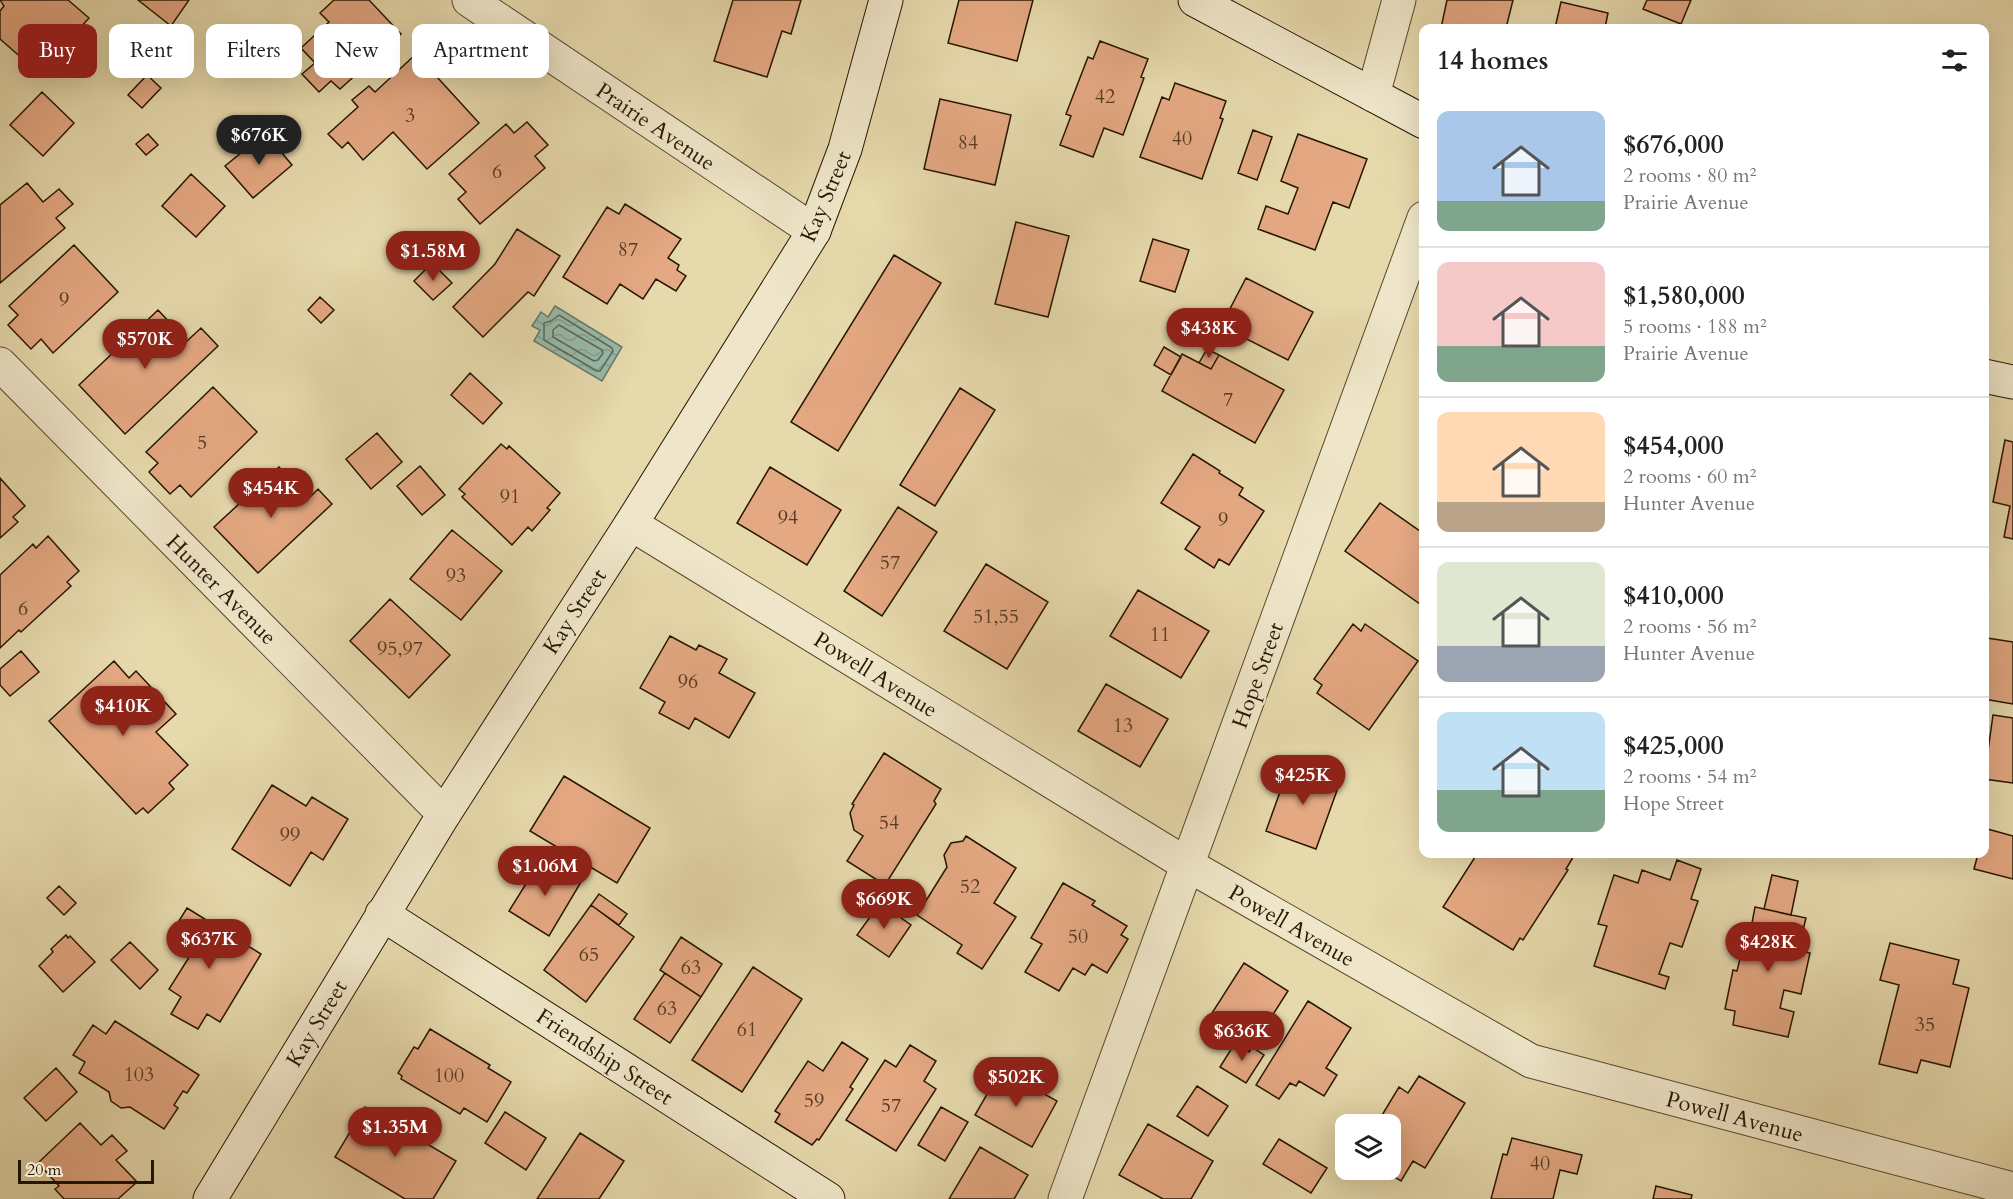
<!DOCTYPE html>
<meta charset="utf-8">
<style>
body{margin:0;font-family:Cardo,serif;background:#f2f2f2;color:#222;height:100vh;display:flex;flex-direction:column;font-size:22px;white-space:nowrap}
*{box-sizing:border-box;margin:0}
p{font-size:20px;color:#767676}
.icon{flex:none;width:33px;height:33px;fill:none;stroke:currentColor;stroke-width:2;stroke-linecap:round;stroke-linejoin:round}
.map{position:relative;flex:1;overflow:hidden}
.sheet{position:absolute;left:1419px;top:24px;width:570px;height:834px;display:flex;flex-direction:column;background:#fff;border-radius:12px;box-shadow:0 6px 24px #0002}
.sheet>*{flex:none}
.hud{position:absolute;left:18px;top:24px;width:570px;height:54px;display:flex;gap:12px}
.buttons{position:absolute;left:1335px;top:1114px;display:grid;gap:12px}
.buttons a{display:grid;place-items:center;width:66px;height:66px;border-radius:12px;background:#fff;box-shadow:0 6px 24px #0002;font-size:30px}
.scale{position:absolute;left:18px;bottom:15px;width:136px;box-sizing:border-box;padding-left:6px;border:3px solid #271602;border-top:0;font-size:16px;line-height:21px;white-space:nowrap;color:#271602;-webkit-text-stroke:4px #efe6c9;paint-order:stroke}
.price{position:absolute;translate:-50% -51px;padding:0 14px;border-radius:21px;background:#8f2418;color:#fff;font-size:20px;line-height:39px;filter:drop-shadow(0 2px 3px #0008)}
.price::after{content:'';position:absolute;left:50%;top:36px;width:18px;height:14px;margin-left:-9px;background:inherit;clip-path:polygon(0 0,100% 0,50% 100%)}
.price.selected{background:#222;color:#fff}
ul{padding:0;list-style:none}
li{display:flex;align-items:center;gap:18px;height:150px;padding:0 18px}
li+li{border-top:2px solid #e0e0e0}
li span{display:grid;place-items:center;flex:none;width:168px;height:120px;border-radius:12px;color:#555}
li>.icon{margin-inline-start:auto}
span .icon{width:72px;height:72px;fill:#fffc;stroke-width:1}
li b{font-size:26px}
h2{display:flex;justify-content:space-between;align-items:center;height:72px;padding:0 18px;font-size:26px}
.tag{padding:0 21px;border-radius:12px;background:#fff;box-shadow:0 6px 24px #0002;font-size:21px;line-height:54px}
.tag.selected{background:#8f2418;color:#fff}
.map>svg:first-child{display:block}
.water{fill:url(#water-waves);stroke:#6a7867;stroke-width:1.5}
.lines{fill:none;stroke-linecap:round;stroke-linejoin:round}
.shore{stroke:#5e6856;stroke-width:1.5}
.building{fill:#e4a882;stroke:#271602;stroke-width:1.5}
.street-casing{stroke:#57472c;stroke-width:35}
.secondary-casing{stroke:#271602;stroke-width:35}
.street{stroke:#efe6c9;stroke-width:33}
.secondary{stroke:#efe6c9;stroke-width:33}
.labels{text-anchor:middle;stroke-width:4.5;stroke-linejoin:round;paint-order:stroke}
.number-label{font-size:20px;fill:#563a22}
.street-label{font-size:22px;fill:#271602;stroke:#efe6c9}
</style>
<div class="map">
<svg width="2013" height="1199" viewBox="0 0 2013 1199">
<defs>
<pattern id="water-waves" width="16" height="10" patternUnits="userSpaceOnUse" patternTransform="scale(1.5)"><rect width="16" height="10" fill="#96baab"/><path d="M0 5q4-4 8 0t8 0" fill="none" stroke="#819f92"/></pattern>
</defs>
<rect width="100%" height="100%" fill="#e6d9ac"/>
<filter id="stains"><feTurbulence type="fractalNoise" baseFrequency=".00333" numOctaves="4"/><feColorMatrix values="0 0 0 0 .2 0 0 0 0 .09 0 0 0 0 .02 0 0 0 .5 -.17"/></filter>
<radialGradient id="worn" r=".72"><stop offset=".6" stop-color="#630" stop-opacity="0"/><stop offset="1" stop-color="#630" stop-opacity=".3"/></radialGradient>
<path class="water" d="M555,306L622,347L602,381L534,341L540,330L532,326L541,312L548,317Z"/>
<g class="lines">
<path class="shore" d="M559,315L612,348L613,351L600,371H597L544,340V323L551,321Z
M559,325L602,350L603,353L598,360L594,361L553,337V330Z"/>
</g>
<path class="building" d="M0,0H68L89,18L39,73L0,39V11L4,6Z
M138,0H189L171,26Z
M334,0H369L401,34L340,89L331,81L319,92L302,74L315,63L301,48L329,22L320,13Z
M733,0H801L791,34L782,31L767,77L714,61Z
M959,0H1033L1017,61L948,43Z
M1447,0H1513L1506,28H1441Z
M1647,0H1691L1681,24L1643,9Z
M1561,2L1608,13L1605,28H1555Z
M1100,41L1148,59L1141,77L1144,78L1123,135L1104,128L1093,157L1060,145L1071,116L1066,114L1088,57L1093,59Z
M416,54L479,123L427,169L393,132L363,160L348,142L342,148L328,134L358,107L352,100L369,86L375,92Z
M147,75L161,88L142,108L128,95Z
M1175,83L1226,101L1220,118L1223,119L1202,179L1140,157L1162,97L1169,100Z
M42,92L74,123L43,156L10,125Z
M940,99L1011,115L995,185L924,169Z
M527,122L548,145L535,156L545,168L480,224L458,199L466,192L449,174L506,124L514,133Z
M1253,130L1272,137L1257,180L1238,173Z
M265,133L292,165L253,198L225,166Z
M148,134L158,145L146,155L136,144Z
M1298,134L1367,159L1349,208L1333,202L1315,250L1258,229L1266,206L1288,214L1298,188L1281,181Z
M191,174L225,206L196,237L162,206Z
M27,183L43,202L59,189L73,204L56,218L65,228L0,283V205Z
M625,204L681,239L668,258L679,265L677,270L686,276L676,291L656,279L643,299L620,284L607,304L563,277L607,207L619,214Z
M1016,222L1069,236L1048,317L995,304Z
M517,229L560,256L534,296L528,292L483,337L453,307L495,264Z
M1153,239L1189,250L1175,292L1140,281Z
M74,245L118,292L53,353L41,339L31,349L8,325L18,315L9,306Z
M894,255L941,283L838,451L791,422Z
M432,263L452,283L433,300L414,281Z
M1246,278L1313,312L1288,360L1221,326Z
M320,297L334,310L321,323L308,310Z
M158,310L187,341L201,328L218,346L125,434L79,385Z
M1164,347L1181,357L1171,375L1154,365Z
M1207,349L1219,355L1211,369L1199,363Z
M1182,354L1211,369L1219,355L1284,390L1255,443L1162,391Z
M470,373L502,403L483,424L451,395Z
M213,387L257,432L191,497L180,485L170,494L149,472L158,463L146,452Z
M960,388L995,410L935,506L900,485Z
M377,433L402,462L371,489L346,459Z
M2005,440L2013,442V539L2004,537L2010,506L1993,502Z
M501,444L507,449L509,446L560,493L547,508L550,510L532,531L528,527L512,545L462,497L465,494L459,489Z
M1193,454L1220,471L1219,473L1243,488L1239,495L1264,511L1229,565L1219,559L1214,568L1185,549L1200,527L1161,503Z
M420,466L445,495L422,515L397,486Z
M279,467L309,498L318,489L332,504L258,573L214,527Z
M770,467L841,510L807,565L737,523Z
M0,478L25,506L13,517L18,522L0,538Z
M1380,503L1424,534V599L1420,604L1345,551Z
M898,507L937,532L882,616L844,591Z
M452,530L502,571L461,620L410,579Z
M48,536L79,571L67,582L71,586L21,632L19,630L0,648V575L33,544L36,548Z
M986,564L1048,602L1007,669L944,631Z
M1138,590L1209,631L1181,678L1110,636Z
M390,599L450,655L409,698L350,641Z
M1353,624L1361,631L1365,624L1418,661L1369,730L1317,693L1322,685L1314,679Z
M670,636L696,650L699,645L727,659L719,673L755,693L729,738L695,718L689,729L659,713L665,702L640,688Z
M1987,638L2013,642V704L1984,699V643Z
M21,651L39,672L10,696L0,685V669Z
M114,661L129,678L136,671L176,714L156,732L188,765L169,783L174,789L148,813L143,808L136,814L49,721Z
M1106,684L1168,719L1140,767L1078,731Z
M1993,715L2013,718V783L1984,779Z
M884,753L941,789L934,801L936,804L885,885L847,861L863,836L854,830L850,813L854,805L852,804Z
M1290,764L1340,782L1316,849L1266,831Z
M564,776L650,828L617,883L530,831Z
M272,785L306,806L312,797L348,819L323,860L311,852L290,886L232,849Z
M1984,828L2013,836V879L1974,869L1978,854H1984Z
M966,836L1016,868L994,903L1016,917L982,969L957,953L962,945L917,915L947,867L944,855L951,843L963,841Z
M1477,854H1575L1566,869L1568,870L1523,940L1520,938L1513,950L1443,907Z
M542,858L581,882L549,936L509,911Z
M1677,860L1701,869L1691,899L1698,901L1682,947L1670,943L1659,974L1669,977L1665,989L1594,966L1607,926L1598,924L1614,875L1638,883L1642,870L1670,880Z
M1772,875L1798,881L1791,915L1764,909Z
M1063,883L1095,901L1092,905L1127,926L1121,935L1128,939L1107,973L1092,964L1085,975L1073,968L1059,991L1025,972L1042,944L1031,938Z
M59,886L76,903L64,915L47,898Z
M599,894L627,914L619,925L591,905Z
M880,903L911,925L889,957L857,935Z
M591,905L634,937L586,1002L544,970Z
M1755,907L1806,918L1798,950L1810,953L1801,994L1784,990L1780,1008L1794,1012L1788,1037L1733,1025L1735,1011L1725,1009L1733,970L1737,971L1745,938L1749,939Z
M187,908L261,954L220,1022L207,1014L198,1029L171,1014L181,997L169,989L193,951L169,937Z
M66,935L68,938L70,936L95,962L63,992L39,966L53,952L51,949Z
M681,937L722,964L701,997L660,970Z
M130,942L158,970L140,989L111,960Z
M1890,943L1959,960L1953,984L1969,988L1950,1067L1921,1060L1917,1073L1879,1064L1899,985L1880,980Z
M1244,963L1288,991L1249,1052L1205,1024Z
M753,967L802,999L742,1092L692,1060Z
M665,973L701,997L670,1043L634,1019Z
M1308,1001L1351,1028L1326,1068L1337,1075L1324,1096L1299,1081L1296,1086L1290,1083L1279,1099L1256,1085Z
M115,1021L199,1075L187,1093L183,1091L174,1105L178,1108L164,1129L130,1107L121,1108L111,1101L109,1092L79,1073L85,1062L73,1055L93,1025L106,1034Z
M430,1029L490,1065L488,1068L511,1082L487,1122L464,1108L460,1114L401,1079L402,1076L398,1073L414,1047L418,1049Z
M842,1042L868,1059L850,1087L853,1089L819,1140L817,1139L812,1145L775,1122L780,1114L775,1111L808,1061L823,1071Z
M1235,1043L1249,1052L1252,1047L1264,1055L1246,1083L1220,1067Z
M910,1045L936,1061L924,1081L936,1089L896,1151L846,1120L885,1060L896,1067Z
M56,1068L77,1092L46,1121L24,1098Z
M1001,1070L1057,1101L1032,1147L975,1115Z
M1419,1076L1465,1103L1425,1168L1413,1161L1401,1181L1383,1170H1390V1125H1376L1399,1087L1408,1093Z
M1197,1086L1228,1106L1208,1136L1177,1116Z
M365,1107L456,1161L433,1199H405L335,1157Z
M941,1107L968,1122L945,1161L918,1145Z
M505,1112L546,1138L526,1170L485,1143Z
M80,1123L101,1145L112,1135L127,1151L116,1160L137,1182L118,1199H64L55,1189L59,1186L38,1163Z
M1148,1124L1213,1161L1191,1199H1163L1119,1175Z
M580,1133L624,1161L599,1199H537Z
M1512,1138L1582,1155L1577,1174L1560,1170L1553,1199H1491L1503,1154L1507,1155Z
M1279,1139L1327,1168L1311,1193L1263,1164Z
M980,1147L1028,1175L1014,1199H949Z
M1656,1186L1692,1195L1691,1199H1653Z"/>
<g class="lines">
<g class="street-casing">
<path id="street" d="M469,0L814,231
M1373,95L1399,0
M0,364L444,814
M631,524L1188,865L1531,1061L2013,1189
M1065,1199L1424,218"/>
</g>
<g class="secondary-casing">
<path id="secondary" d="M1195,0L1424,122
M1984,376L2013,382
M382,914L828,1199
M210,1199L444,814L631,524L814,231L845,149L886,0"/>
</g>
<use href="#street" class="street"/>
<use href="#secondary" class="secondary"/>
</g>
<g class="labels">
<g class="number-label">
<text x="1105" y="103">42</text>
<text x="410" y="122">3</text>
<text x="1182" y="145">40</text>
<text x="968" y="149">84</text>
<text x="497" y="178">6</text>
<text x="628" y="256">87</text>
<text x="64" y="306">9</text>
<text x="1228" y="406">7</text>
<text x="202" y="449">5</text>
<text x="510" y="503">91</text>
<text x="788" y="524">94</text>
<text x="1223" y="526">9</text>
<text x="890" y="569">57</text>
<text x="456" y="582">93</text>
<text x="23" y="615">6</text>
<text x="996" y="623">51,55</text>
<text x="1160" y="641">11</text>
<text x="400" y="655">95,97</text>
<text x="688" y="688">96</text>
<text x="1123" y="732">13</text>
<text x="889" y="829">54</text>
<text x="290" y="841">99</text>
<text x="970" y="893">52</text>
<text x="1078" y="943">50</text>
<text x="589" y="961">65</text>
<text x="691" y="974">63</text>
<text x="667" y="1015">63</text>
<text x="1925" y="1031">35</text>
<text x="747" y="1036">61</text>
<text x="139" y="1081">103</text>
<text x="449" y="1082">100</text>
<text x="814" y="1107">59</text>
<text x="891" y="1112">57</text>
<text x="1540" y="1170">40</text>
</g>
<g class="street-label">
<text transform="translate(656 126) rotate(34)" y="8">Prairie Avenue</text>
<text transform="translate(825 196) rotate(-67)" y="8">Kay Street</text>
<text transform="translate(222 589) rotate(45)" y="8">Hunter Avenue</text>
<text transform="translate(574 611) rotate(-57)" y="8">Kay Street</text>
<text transform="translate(876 674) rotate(32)" y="8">Powell Avenue</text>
<text transform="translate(1257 675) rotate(-70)" y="8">Hope Street</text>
<text transform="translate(1292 925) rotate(30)" y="8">Powell Avenue</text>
<text transform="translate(316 1023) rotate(-59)" y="8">Kay Street</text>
<text transform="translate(605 1056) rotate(33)" y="8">Friendship Street</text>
<text transform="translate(1735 1116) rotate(15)" y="8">Powell Avenue</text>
</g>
</g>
<rect width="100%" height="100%" filter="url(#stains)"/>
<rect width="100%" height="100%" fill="url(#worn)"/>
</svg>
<div class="buttons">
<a><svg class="icon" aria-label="layers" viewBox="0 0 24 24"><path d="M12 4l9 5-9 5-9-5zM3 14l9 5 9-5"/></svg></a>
</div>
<div class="scale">20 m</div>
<b class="price selected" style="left:259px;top:166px">$676K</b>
<b class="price" style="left:433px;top:282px">$1.58M</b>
<b class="price" style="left:1209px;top:359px">$438K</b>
<b class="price" style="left:145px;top:370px">$570K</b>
<b class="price" style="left:271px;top:519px">$454K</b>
<b class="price" style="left:123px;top:737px">$410K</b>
<b class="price" style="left:1303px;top:806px">$425K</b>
<b class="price" style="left:545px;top:897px">$1.06M</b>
<b class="price" style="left:884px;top:930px">$669K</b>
<b class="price" style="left:209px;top:970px">$637K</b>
<b class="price" style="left:1768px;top:973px">$428K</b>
<b class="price" style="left:1242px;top:1062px">$636K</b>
<b class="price" style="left:1016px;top:1108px">$502K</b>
<b class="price" style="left:395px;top:1158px">$1.35M</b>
<div class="hud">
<a class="tag selected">Buy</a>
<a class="tag">Rent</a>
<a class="tag">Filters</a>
<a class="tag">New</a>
<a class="tag">Apartment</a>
</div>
<section class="sheet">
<h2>14 homes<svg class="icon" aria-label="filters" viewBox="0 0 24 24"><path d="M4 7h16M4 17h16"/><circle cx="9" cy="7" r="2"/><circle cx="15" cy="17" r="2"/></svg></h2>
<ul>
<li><span style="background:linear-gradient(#a9c7e8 75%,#7fa58c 0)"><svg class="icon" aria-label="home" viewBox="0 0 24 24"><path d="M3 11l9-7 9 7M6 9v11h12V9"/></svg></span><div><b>$676,000</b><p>2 rooms · 80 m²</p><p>Prairie Avenue</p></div></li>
<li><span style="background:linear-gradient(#f6c9c9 70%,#7fa58c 0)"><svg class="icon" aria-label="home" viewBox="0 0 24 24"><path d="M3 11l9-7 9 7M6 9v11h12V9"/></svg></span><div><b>$1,580,000</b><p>5 rooms · 188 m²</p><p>Prairie Avenue</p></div></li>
<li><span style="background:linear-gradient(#ffd9b3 75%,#b9a48a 0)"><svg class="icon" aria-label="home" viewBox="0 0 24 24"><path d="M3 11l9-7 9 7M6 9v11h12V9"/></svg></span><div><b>$454,000</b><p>2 rooms · 60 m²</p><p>Hunter Avenue</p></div></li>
<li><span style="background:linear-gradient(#dfe7d0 70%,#9aa5b1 0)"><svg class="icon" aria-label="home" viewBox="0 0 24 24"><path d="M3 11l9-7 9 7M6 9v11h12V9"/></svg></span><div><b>$410,000</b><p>2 rooms · 56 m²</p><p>Hunter Avenue</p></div></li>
<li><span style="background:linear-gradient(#bfe0f5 65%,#7fa58c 0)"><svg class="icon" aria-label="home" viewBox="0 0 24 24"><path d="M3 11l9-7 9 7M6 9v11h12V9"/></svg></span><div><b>$425,000</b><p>2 rooms · 54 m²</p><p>Hope Street</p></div></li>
</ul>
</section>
</div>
